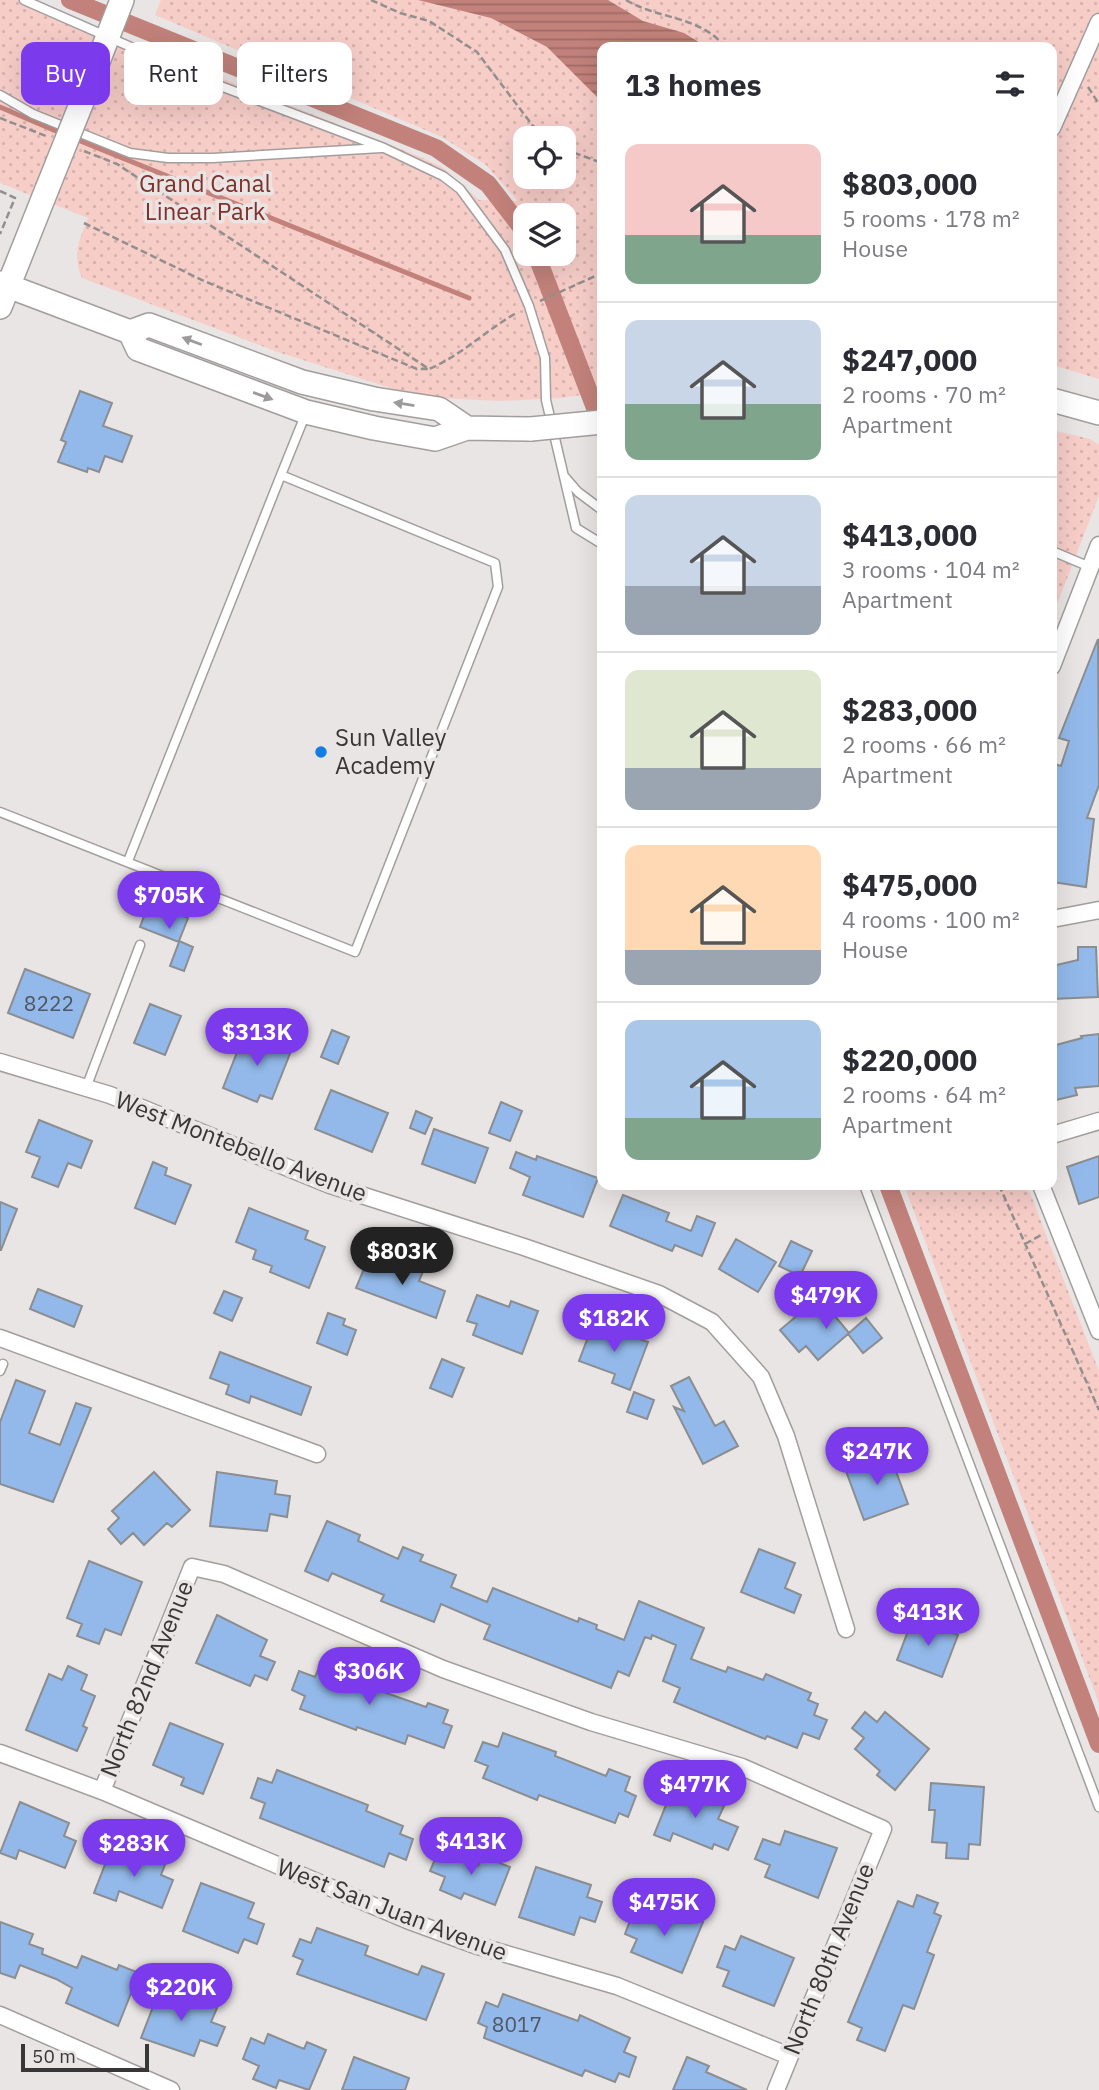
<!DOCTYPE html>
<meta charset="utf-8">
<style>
body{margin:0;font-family:"IBM Plex Sans",sans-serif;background:#f7f7f7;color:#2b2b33;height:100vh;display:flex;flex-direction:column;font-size:26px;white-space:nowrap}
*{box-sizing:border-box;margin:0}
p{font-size:23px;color:#7c7c81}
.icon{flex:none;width:38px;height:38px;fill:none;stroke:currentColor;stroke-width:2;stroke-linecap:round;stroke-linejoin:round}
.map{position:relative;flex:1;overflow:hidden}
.panel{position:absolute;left:597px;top:42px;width:460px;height:1148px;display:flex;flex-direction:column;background:#fff;border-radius:14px;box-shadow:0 7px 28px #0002}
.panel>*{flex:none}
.hud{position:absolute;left:21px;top:42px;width:471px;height:63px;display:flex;gap:14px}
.fabs{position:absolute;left:513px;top:126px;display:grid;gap:14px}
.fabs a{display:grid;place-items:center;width:63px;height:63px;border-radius:14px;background:#fff;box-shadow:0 7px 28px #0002;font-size:35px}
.scale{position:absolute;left:21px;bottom:18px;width:128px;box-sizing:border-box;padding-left:7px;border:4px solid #383636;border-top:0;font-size:19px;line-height:24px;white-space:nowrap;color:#383636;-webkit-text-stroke:5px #e9e5e4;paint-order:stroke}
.price{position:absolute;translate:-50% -60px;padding:0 16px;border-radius:24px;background:#7c3aed;color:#fff;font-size:23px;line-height:46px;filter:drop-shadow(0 2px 4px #0008)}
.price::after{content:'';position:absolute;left:50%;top:42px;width:21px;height:16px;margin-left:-10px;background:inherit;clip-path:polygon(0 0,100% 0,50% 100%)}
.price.on{background:#222;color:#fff}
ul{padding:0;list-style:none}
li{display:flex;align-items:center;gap:21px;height:175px;padding:0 28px}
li+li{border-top:2px solid #e1e1e2}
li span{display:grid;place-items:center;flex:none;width:196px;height:140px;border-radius:14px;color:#555}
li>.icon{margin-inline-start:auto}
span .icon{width:84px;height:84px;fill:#fffc;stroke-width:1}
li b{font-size:30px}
h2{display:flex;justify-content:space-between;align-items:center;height:84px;padding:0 28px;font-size:30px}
.pill{padding:0 24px;border-radius:14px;background:#fff;box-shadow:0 7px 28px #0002;font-size:24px;line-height:63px}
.pill.on{background:#7c3aed;color:#fff}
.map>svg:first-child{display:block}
.park{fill:url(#park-dots);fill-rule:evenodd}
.water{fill:url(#water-rules)}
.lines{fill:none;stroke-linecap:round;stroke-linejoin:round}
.stream{stroke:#c2827b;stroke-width:5}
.canal{stroke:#c2827b;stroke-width:18}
.building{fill:#92b9e9;stroke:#8b8d90;stroke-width:2}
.service-casing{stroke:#a29e9e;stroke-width:11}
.minor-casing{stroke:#a29e9e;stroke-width:19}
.secondary-casing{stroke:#a29e9e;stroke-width:26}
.path{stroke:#928f8e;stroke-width:2.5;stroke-dasharray:7 3.5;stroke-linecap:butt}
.service{stroke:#fff;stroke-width:8}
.minor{stroke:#fff;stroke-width:16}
.secondary{stroke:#fff;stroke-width:23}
.secondary-bridge-casing{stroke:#a29e9e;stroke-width:26;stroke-linecap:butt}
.secondary-bridge{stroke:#fff;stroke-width:23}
.oneway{fill:#9c9a9a}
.poi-dot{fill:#137de5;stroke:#e9e5e4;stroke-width:2.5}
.labels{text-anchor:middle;stroke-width:7;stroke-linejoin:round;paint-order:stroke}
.number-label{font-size:21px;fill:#4e5763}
.park-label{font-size:24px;fill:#80312c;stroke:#e9e5e4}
.poi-label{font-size:24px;fill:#383636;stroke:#e9e5e4;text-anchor:start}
.street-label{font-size:24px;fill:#383636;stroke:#e9e5e4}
</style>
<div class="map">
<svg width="1099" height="2090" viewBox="0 0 1099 2090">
<defs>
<pattern id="park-dots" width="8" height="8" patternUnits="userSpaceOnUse" patternTransform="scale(1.75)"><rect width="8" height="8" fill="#f7cdc8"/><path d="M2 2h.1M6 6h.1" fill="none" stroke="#d4b1ac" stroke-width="1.8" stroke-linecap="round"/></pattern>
<pattern id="water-rules" width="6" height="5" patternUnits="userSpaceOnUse" patternTransform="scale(1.75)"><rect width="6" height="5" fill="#c2827b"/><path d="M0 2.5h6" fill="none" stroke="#9f6b66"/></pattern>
</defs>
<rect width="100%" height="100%" fill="#e9e5e4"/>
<path class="park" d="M0,0H24L418,156L442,167L479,200L518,201L486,165L442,137L155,15L161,0H1099V379L1052,365V47H602V392L560,398L501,401L440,398L397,390L278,352L82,278C72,255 79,240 88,218L0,183ZM525,138H564V177H525ZM525,215H564V254H525Z
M1052,430L1090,439L1099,445V496L1052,617Z
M904,1185H1022L1030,1193L1099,1371V1703Z"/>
<path class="water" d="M418,0H608L643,21L684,33L707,47H602V102L547,47L491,18Z"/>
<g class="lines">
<path class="stream" d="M0,107L63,134
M73,138L469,298"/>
<path class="canal" d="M70,0L436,148L488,184L525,232
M536,254L602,426
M888,1185L1099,1744"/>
</g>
<path class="building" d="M80,391L112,403L103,426L132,436L122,462L105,456L99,472L88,468L87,472L58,462L66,442L61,440Z
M1098,639L1099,785L1087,818L1094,819L1086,887L1052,882V772L1055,764L1061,766L1069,741L1059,738Z
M149,903L188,918L179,941L193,947L184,971L170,966L179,942L140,927Z
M1078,947H1096L1098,997L1052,999V966L1078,960Z
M25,969L90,994L73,1038L8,1013Z
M150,1004L181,1016L165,1055L134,1043Z
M332,1030L349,1037L338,1064L321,1057Z
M245,1032L291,1051L272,1099L260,1095L257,1102L223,1088Z
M1099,1034V1086L1075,1088L1077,1095L1052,1101V1046L1082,1038L1081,1036Z
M331,1090L388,1113L372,1152L315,1129Z
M501,1102L522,1111L510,1141L489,1133Z
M416,1111L432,1118L425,1134L410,1128Z
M39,1120L92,1141L81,1168L68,1163L58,1187L32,1177L40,1157L26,1152Z
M434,1129L488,1148L475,1183L422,1164Z
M516,1152L536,1160L537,1156L598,1178L583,1217L523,1195L530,1177L510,1168Z
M1099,1156V1197L1079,1204L1067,1167Z
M153,1162L167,1168L165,1175L191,1185L175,1224L135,1208Z
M623,1195L669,1213L666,1221L691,1231L697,1216L715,1223L702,1256L675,1245L672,1251L610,1226Z
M0,1202L17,1209L1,1250H0Z
M249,1208L308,1231L305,1239L325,1247L309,1288L270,1272L272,1266L253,1259L256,1250L236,1242Z
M736,1239L776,1262L758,1292L719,1269Z
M791,1241L812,1251L800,1276L779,1266Z
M390,1256L424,1269L419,1281L445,1291L436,1318L356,1288L366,1264L385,1271Z
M38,1289L82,1306L74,1327L30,1309Z
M224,1291L242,1298L232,1321L214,1313Z
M477,1295L509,1307L511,1301L538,1311L522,1354L473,1335L477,1324L467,1321Z
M819,1297L849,1333L866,1318L882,1338L863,1353L848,1334L818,1360L806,1346L799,1352L780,1330Z
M328,1313L345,1319L343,1325L356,1330L347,1355L317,1343Z
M593,1324L648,1342L630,1390L612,1383L615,1374L579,1361Z
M220,1352L311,1387L301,1415L251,1396L249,1403L226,1394L229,1385L210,1378Z
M442,1359L464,1368L452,1397L430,1388Z
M689,1377L715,1426L724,1421L738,1446L703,1464L674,1407L684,1411L671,1386Z
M16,1380L45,1391L29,1433L60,1445L76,1403L91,1408L53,1502L0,1484V1422Z
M634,1392L654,1400L647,1419L627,1412Z
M890,1455L908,1504L864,1520L846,1471Z
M154,1472L190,1510L172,1527L167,1523L144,1545L133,1533L121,1544L108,1529L119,1518L112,1511Z
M217,1472L277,1481L275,1494L290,1496L287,1517L270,1514L267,1531L210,1526Z
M327,1521L360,1535L358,1541L398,1559L403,1547L423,1555L420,1561L456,1575L451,1587L487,1602L493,1588L578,1622L579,1618L597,1625L596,1629L624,1640L639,1601L704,1628L691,1659L726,1672L728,1667L763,1680L766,1674L811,1693L808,1700L818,1704L814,1715L827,1720L819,1739L803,1733L797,1748L767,1736L765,1739L674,1702L680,1688L663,1681L676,1645L652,1635L651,1639L645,1637L629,1676L618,1671L611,1688L484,1639L490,1625L441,1604L434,1622L381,1601L384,1595L332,1573L328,1581L305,1571Z
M759,1549L795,1563L785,1588L801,1595L794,1613L741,1592Z
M89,1561L142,1582L121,1635L105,1629L99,1644L77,1636L82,1624L67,1618Z
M217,1615L267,1640L260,1656L275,1662L267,1680L255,1675L250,1686L196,1663Z
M913,1618L958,1635L942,1677L897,1660Z
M321,1663L375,1681L372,1688L426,1707L428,1703L448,1710L443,1723L452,1726L444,1748L408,1735L405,1744L357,1727L356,1730L300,1709L305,1696L292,1690L299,1671L315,1677Z
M68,1666L87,1675L81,1690L95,1696L83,1726L87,1728L77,1751L26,1730L49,1674L62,1680Z
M865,1712L877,1722L885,1712L929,1749L895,1790L877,1775L880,1771L855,1749L864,1738L852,1728Z
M170,1723L223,1744L203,1794L181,1785L184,1778L153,1765Z
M503,1733L556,1752L555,1756L606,1776L609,1769L630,1777L625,1791L636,1796L628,1817L619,1813L615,1823L539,1795L537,1800L483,1778L488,1766L475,1761L483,1742L498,1747Z
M277,1770L368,1805L366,1811L403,1826L400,1834L413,1839L406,1860L389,1853L384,1867L260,1818L265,1803L251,1798L258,1778L272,1783Z
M931,1783L984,1787L980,1845L969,1844L968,1859L946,1858L947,1843L932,1842L935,1810H929Z
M674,1785L724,1806L718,1819L738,1827L728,1850L714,1844L712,1849L673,1833L670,1841L654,1835Z
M20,1802L69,1823L64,1836L76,1841L65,1868L19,1850L16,1859L0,1853Z
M785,1831L837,1848L818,1898L765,1877L770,1865L755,1859L763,1839L780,1845Z
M111,1849L143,1861L146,1854L166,1862L161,1875L173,1880L162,1908L119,1891L116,1901L94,1893Z
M439,1850L478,1866L482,1856L510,1867L495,1905L464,1893L461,1899L440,1890L445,1877L430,1871Z
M536,1867L591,1885L587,1897L602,1902L595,1922L580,1917L574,1935L519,1917Z
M201,1883L254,1903L248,1918L264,1924L257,1944L244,1939L238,1953L183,1931Z
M917,1895L938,1903L934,1913L941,1916L927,1952L934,1955L914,2009L903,2005L885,2051L857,2040L862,2028L848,2022L898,1901L913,1907Z
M646,1908L681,1923L685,1914L703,1922L682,1973L631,1952L637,1939L625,1934L633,1913L643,1917Z
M0,1922L33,1934L29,1944L43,1949L42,1954L77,1968L82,1956L117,1970L119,1965L139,1973L118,2026L66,2003L72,1988L56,1979L20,1965L15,1978L0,1973Z
M317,1928L368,1946L365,1955L418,1975L422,1966L444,1974L426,2020L297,1974L303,1960L293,1956L300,1939L311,1943Z
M741,1936L794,1958L774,2006L723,1986L729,1971L717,1967L725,1946L735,1950Z
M161,1986L217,2008L211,2022L225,2027L217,2046L200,2040L194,2056L141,2038Z
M503,1994L578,2021L580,2015L630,2038L624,2052L636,2057L629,2077L619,2073L615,2082L585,2070L582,2076L484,2038L487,2027L478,2023L486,2002L498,2007Z
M268,2034L304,2049L307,2042L326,2050L309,2090L279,2080L276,2088L253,2079L259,2066L243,2059L251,2038L264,2044Z
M354,2057L409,2078L405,2090H342Z
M687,2057L709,2066L706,2072L747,2090H673Z"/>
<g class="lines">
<g class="service-casing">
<path id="service" d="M24,0L215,84L384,148L443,176L460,189L505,250L529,306L545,358L546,400L576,528L602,544
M0,95L33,114L130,153L168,158H213L381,148
M281,475L306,413
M565,477L578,492L602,510
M1052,551L1090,567
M0,812L355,952L498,587L495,563L281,475L128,861
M86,1088L140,945
M864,1185L1099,1807
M0,1371L3,1364"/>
</g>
<g class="minor-casing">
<path id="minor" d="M1052,128L1099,22
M1052,666L1099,545
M1052,919L1099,910
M0,1062L110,1095L330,1185L524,1247L659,1294L712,1322L761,1377L786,1436L846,1629
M1052,1135L1099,1121
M1041,1185L1099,1331
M0,1338L317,1454
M0,1753L102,1791L407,1920L475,1945L617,1986L789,2056
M102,1791L192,1567L224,1574L443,1669L591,1722L742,1767L883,1829L776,2090
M0,2015L171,2090"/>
</g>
<g class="secondary-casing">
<path id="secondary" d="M94,72L122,0
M0,283L130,332L149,325L302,382L374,399L439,409L467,428
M0,307L47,189
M130,332L138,349L306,412L374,428L435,439L467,428L531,429
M1052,400L1099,413"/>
</g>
<path class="path" d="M371,0L400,13L429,21L477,52L533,126L549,138
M626,0C657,19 701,16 725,47
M1088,87L1099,104
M0,118L46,136
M564,149L602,163
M84,151L117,164L429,369C462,355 486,330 518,312
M0,191L15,198L0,234
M84,223L204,281L417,369H428
M540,301L602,273
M999,1185L1099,1410
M1025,1244L1043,1234"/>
<use href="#service" class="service"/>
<use href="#minor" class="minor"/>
<use href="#secondary" class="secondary"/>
<g class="secondary-bridge-casing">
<path id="secondary-bridge" d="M47,189L94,72
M531,429L602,422"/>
</g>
<use href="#secondary-bridge" class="secondary-bridge"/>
</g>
<defs><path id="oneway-solid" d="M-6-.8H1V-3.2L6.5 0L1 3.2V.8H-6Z" transform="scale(1.75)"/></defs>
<g class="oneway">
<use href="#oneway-solid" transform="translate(192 341) rotate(-159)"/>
<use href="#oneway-solid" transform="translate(263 396) rotate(20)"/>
<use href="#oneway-solid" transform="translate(404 404) rotate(-171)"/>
</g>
<circle class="poi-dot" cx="321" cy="752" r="7"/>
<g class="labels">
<g class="number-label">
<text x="49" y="1011">8222</text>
<text x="517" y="2032">8017</text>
</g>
<g class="park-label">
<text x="205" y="192">Grand Canal<tspan x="205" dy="28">Linear Park</tspan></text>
</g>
<g class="poi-label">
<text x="335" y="746">Sun Valley<tspan x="335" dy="28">Academy</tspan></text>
</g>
<g class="street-label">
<text transform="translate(241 1147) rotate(21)" y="8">West Montebello Avenue</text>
<text transform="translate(147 1679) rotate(-68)" y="8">North 82nd Avenue</text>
<text transform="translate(392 1910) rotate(21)" y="8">West San Juan Avenue</text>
<text transform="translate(829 1959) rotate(-68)" y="8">North 80th Avenue</text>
</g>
</g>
</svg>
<div class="fabs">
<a><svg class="icon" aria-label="locate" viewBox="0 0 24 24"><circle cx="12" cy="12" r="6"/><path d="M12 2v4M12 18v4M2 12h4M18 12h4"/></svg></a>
<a><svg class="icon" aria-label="layers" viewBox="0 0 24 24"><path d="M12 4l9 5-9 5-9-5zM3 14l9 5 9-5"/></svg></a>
</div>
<div class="scale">50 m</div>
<b class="price" style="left:169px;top:931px">$705K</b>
<b class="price" style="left:257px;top:1068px">$313K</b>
<b class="price on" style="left:402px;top:1287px">$803K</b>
<b class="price" style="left:826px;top:1331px">$479K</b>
<b class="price" style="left:614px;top:1354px">$182K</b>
<b class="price" style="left:877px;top:1487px">$247K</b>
<b class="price" style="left:928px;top:1648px">$413K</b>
<b class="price" style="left:369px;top:1707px">$306K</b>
<b class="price" style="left:695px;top:1820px">$477K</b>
<b class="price" style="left:471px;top:1877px">$413K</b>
<b class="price" style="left:134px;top:1879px">$283K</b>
<b class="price" style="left:664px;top:1938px">$475K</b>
<b class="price" style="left:181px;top:2023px">$220K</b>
<div class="hud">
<a class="pill on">Buy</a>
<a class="pill">Rent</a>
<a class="pill">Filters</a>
</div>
<section class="panel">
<h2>13 homes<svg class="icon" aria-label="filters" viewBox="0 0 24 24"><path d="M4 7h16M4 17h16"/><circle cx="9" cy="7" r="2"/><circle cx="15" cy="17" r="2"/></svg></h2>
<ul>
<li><span style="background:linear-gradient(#f6c9c9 65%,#7fa58c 0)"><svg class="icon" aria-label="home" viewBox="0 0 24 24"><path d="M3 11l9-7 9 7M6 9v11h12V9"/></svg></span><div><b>$803,000</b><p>5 rooms · 178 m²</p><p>House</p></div></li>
<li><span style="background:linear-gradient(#c9d6e8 60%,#7fa58c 0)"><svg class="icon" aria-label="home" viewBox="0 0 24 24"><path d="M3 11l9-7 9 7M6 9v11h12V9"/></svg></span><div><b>$247,000</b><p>2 rooms · 70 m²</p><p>Apartment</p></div></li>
<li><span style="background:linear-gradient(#c9d6e8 65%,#9aa5b1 0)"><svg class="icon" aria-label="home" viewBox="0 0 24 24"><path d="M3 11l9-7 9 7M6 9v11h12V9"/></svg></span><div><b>$413,000</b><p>3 rooms · 104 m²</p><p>Apartment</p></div></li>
<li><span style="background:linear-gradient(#dfe7d0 70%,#9aa5b1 0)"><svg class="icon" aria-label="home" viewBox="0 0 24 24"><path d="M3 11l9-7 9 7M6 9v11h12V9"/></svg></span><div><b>$283,000</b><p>2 rooms · 66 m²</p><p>Apartment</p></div></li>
<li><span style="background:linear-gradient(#ffd9b3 75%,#9aa5b1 0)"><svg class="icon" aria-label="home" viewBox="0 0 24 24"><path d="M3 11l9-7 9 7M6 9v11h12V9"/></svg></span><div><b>$475,000</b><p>4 rooms · 100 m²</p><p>House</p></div></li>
<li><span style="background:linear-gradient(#a9c7e8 70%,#7fa58c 0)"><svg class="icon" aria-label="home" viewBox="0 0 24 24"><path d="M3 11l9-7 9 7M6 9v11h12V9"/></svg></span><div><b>$220,000</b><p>2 rooms · 64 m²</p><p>Apartment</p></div></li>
</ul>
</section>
</div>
